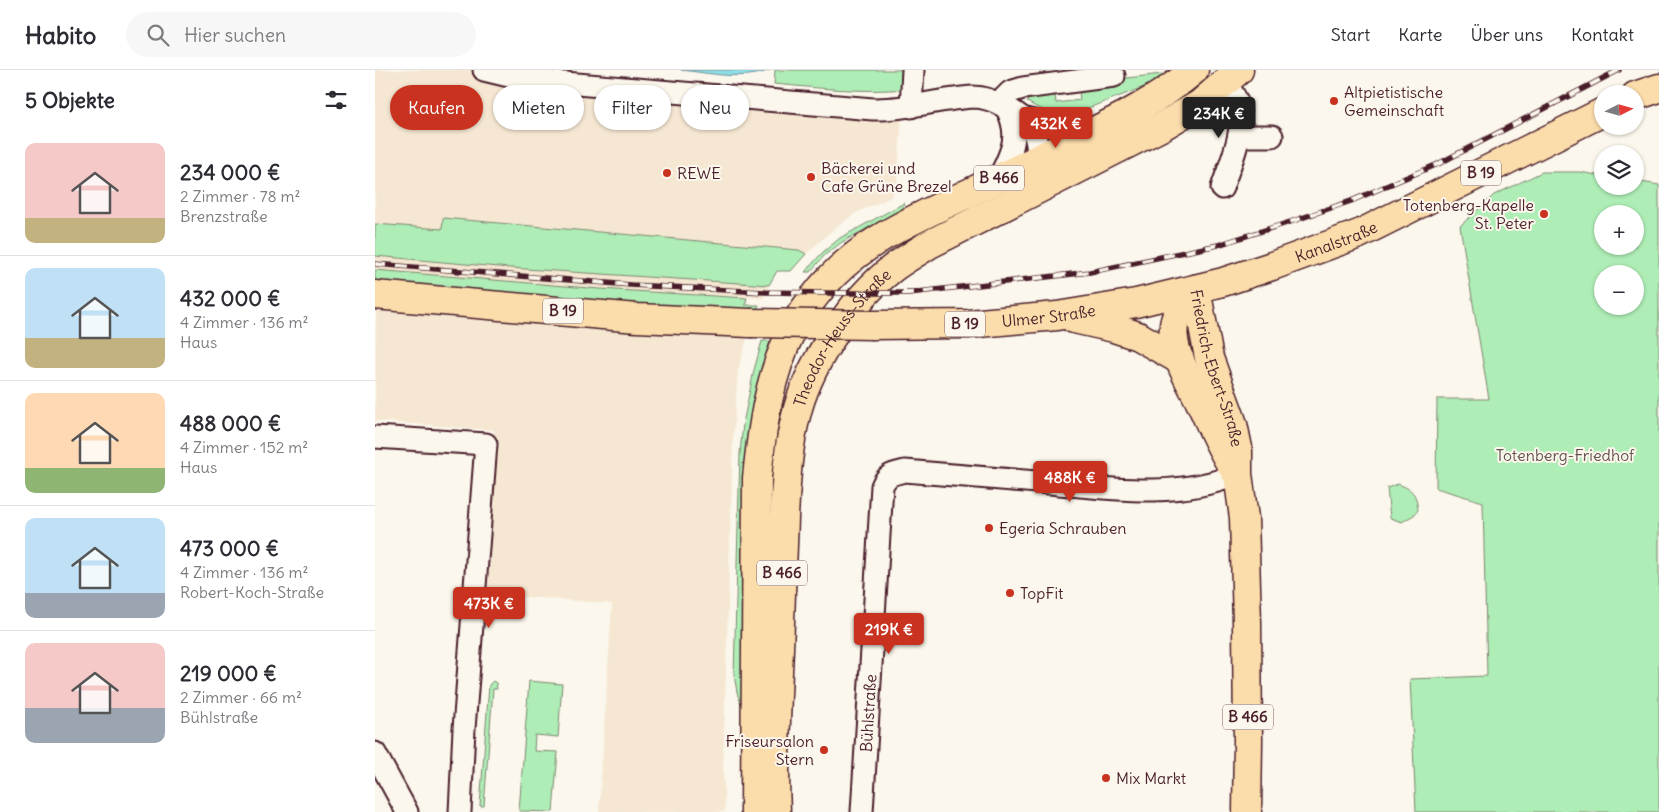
<!DOCTYPE html>
<html lang="de">
<meta charset="utf-8">
<style>
body{margin:0;font-family:Delius,sans-serif;background:#f7f7f7;color:#2b2b33;height:100vh;display:flex;flex-direction:column;font-size:19px;white-space:nowrap}
*{box-sizing:border-box;margin:0}
p{font-size:16px;color:#7c7c81}
.icon{flex:none;width:28px;height:28px;fill:none;stroke:currentColor;stroke-width:2;stroke-linecap:round;stroke-linejoin:round}
.map{position:relative;flex:1;overflow:hidden}
.drawer{display:flex;flex-direction:column;background:#fff;width:375px}
.drawer>*{flex:none}
.banner{position:absolute;left:15px;top:15px;width:475px;height:45px;display:flex;gap:10px}
.needle{width:32px;rotate:84deg}
.controls{position:absolute;left:1219px;top:15px;display:grid;gap:10px}
.controls a{display:grid;place-items:center;width:50px;height:50px;border-radius:50%;background:#fff;box-shadow:0 1px 4px #0004;font-size:25px}
.price{position:absolute;translate:-50% -42px;padding:0 11px;border-radius:5px;background:#c8321e;color:#fff;font-size:16px;line-height:32px;filter:drop-shadow(0 1px 2px #0008)}
.price::after{content:'';position:absolute;left:50%;top:30px;width:15px;height:11px;margin-left:-8px;background:inherit;clip-path:polygon(0 0,100% 0,50% 100%)}
.price.selected{background:#222;color:#fff}
ul{padding:0;list-style:none}
li{display:flex;align-items:center;gap:15px;height:125px;padding:0 25px}
li+li{border-top:1px solid #e1e1e2}
li span{display:grid;place-items:center;flex:none;width:140px;height:100px;border-radius:10px;color:#555}
li>.icon{margin-inline-start:auto}
span .icon{width:60px;height:60px;fill:#fffc;stroke-width:1}
li b{font-size:21px}
h2{display:flex;justify-content:space-between;align-items:center;height:60px;padding:0 25px;font-size:21px}
.chip{padding:0 18px;border-radius:22px;background:#fff;box-shadow:0 1px 4px #0004;font-size:18px;line-height:45px}
.chip.selected{background:#c8321e;color:#fff}
header{display:flex;align-items:center;gap:30px;box-sizing:border-box;height:70px;padding:0 25px;background:#fff;border-bottom:1px solid #e1e1e2}
header strong{font-size:24px}
nav{display:flex;gap:28px;margin-inline-start:auto;font-size:18px}
.search{width:350px;height:45px;background:#f7f7f7;display:flex;align-items:center;gap:12px;box-sizing:border-box;padding:0 18px;border-radius:28px;color:#7c7c81;font-size:19px}
main{display:flex;flex:1;min-height:0}
.map>svg:first-child{display:block}
.built{fill:#f5e7d2}
.green{fill:#aeedb5;stroke:#7c8670;fill-rule:evenodd}
.water{fill:#8ddee5;stroke:#72929b}
.lines{fill:none;stroke-linecap:round;stroke-linejoin:round}
.street-casing{stroke:#4a1f2b;stroke-width:25}
.primary-casing{stroke:#4a1f2b;stroke-width:31}
.street{stroke:#fbf7ec;stroke-width:21}
.primary{stroke:#fbdcab;stroke-width:28}
.rail-casing{stroke:#4a1f2b;stroke-width:5.5}
.rail{stroke:#fbf7ec;stroke-width:4;stroke-dasharray:11;stroke-linecap:butt}
.primary-bridge-casing{stroke:#4a1f2b;stroke-width:31;stroke-linecap:butt}
.primary-bridge{stroke:#fbdcab;stroke-width:28}
.poi-dot{fill:#c8321e;stroke:#fbf7ec;stroke-width:2}
.labels{text-anchor:middle;stroke-width:4;stroke-linejoin:round;paint-order:stroke}
.shield{fill:#fbf7ec;stroke:#7f6065;stroke-width:1}
.shield-label{font-size:15px;font-weight:bold;fill:#4a1f2b}
.poi-label{font-size:16px;fill:#4a1f2b;stroke:#fbf7ec;text-anchor:start}
.street-label{font-size:16px;fill:#4a1f2b;stroke:#fbf7ec}
.park-label{font-size:16px;fill:#63524e;stroke:#fbf7ec}
</style>
<header>
<strong>Habito</strong>
<div class="search"><svg class="icon" aria-label="search" viewBox="0 0 24 24"><circle cx="10" cy="10" r="6"/><path d="M15 15l6 6"/></svg>Hier suchen</div>
<nav><a>Start</a><a>Karte</a><a>Über uns</a><a>Kontakt</a></nav>
</header>
<main>
<section class="drawer">
<h2>5 Objekte<svg class="icon" aria-label="filters" viewBox="0 0 24 24"><path d="M4 7h16M4 17h16"/><circle cx="9" cy="7" r="2"/><circle cx="15" cy="17" r="2"/></svg></h2>
<ul>
<li><span style="background:linear-gradient(#f6c9c9 75%,#c2b280 0)"><svg class="icon" aria-label="home" viewBox="0 0 24 24"><path d="M3 11l9-7 9 7M6 9v11h12V9"/></svg></span><div><b>234 000 €</b><p>2 Zimmer · 78 m²</p><p>Brenzstraße</p></div></li>
<li><span style="background:linear-gradient(#bfe0f5 70%,#c2b280 0)"><svg class="icon" aria-label="home" viewBox="0 0 24 24"><path d="M3 11l9-7 9 7M6 9v11h12V9"/></svg></span><div><b>432 000 €</b><p>4 Zimmer · 136 m²</p><p>Haus</p></div></li>
<li><span style="background:linear-gradient(#ffd9b3 75%,#8fb573 0)"><svg class="icon" aria-label="home" viewBox="0 0 24 24"><path d="M3 11l9-7 9 7M6 9v11h12V9"/></svg></span><div><b>488 000 €</b><p>4 Zimmer · 152 m²</p><p>Haus</p></div></li>
<li><span style="background:linear-gradient(#bfe0f5 75%,#9aa5b1 0)"><svg class="icon" aria-label="home" viewBox="0 0 24 24"><path d="M3 11l9-7 9 7M6 9v11h12V9"/></svg></span><div><b>473 000 €</b><p>4 Zimmer · 136 m²</p><p>Robert-Koch-Straße</p></div></li>
<li><span style="background:linear-gradient(#f6c9c9 65%,#9aa5b1 0)"><svg class="icon" aria-label="home" viewBox="0 0 24 24"><path d="M3 11l9-7 9 7M6 9v11h12V9"/></svg></span><div><b>219 000 €</b><p>2 Zimmer · 66 m²</p><p>Bühlstraße</p></div></li>
</ul>
</section>
<div class="map">
<svg width="1284" height="742" viewBox="0 0 1284 742">
<rect width="100%" height="100%" fill="#fbf7ec"/>
<filter id="ink" filterUnits="userSpaceOnUse"><feTurbulence type="fractalNoise" baseFrequency=".02" numOctaves="2"/><feDisplacementMap in="SourceGraphic" scale="10" xChannelSelector="R" yChannelSelector="G"/><feConvolveMatrix kernelMatrix="1 2 1 2 8 2 1 2 1" color-interpolation-filters="sRGB"/></filter>
<g filter="url(#ink)">
<path class="built" d="M0,0H94L114,8L527,45L522,114L516,127L481,143L461,157L431,184L424,180L68,148L67,159L0,154Z
M0,186L135,198L394,215L388,228L225,219L0,200Z
M1,239L372,268L363,300L358,370L348,698L350,742H224L237,534L106,523L119,360L0,351Z"/>
<path class="green" d="M400,0H531L530,19C486,23 443,18 399,14Z
M787,4L791,6L782,12L708,40C685,46 673,44 652,32L654,27L680,24L681,33L705,30L704,21L743,9Z
M1167,102H1205L1227,106L1228,116H1260V111L1284,115V742H1041L1035,609L1112,606L1108,432L1061,418L1062,329H1114L1085,156L1119,125ZM1228,144H1260V176H1228ZM1228,204H1260V236H1228Z
M529,133L528,139L467,172L450,185L435,202H430L447,183L465,168Z
M68,148L424,180L431,184L416,201H402L394,215L135,198L0,186V154L67,159Z
M0,200L225,219L372,228L370,235H384L381,241L288,236L0,213Z
M387,271H395L386,302L376,346V664L362,622L359,605L365,383L368,354L379,300Z
M1023,414C1039,420 1041,424 1043,440L1039,445L1027,452L1015,448L1012,418Z
M118,611L121,613L122,619H118L109,736H105L114,615Z
M154,611L187,614L183,667L160,665L159,681L183,682L178,742L144,741Z"/>
<path class="water" d="M306,0H395C368,11 334,3 306,0Z"/>
<g class="lines">
<g class="street-casing">
<g id="street">
<path d="M109,0L134,6L178,12L498,39C532,40 564,29 598,27C610,27 620,31 630,37C661,52 666,70 661,103"/>
<path d="M624,33L635,22L648,18L739,6"/>
<path d="M536,37L538,0"/>
<path d="M650,49L676,55L724,59"/>
<path d="M864,66H897"/>
<path d="M624,108C637,82 646,65 631,37"/>
<path d="M847,118C858,84 881,43 849,13"/>
<path d="M0,367L111,374L89,659L85,742"/>
<path d="M0,683L32,742"/>
<path id="s1" d="M487,742L507,416C512,404 518,404 530,401C578,405 626,409 674,413C737,419 802,429 863,404"/>
</g>
</g>
<g class="primary-casing">
<g id="primary">
<path d="M1260,26L1284,18"/>
<path id="s2" d="M821,219L834,288L858,354L863,378V404L869,448L872,553L873,671L872,742"/>
<path d="M821,219C812,230 801,241 799,255C795,281 814,309 825,332C837,357 846,381 862,404"/>
<path d="M0,225L262,248L375,253"/>
<path d="M699,249L739,258L763,266L805,290"/>
<path id="s3" d="M498,255L593,254L682,246L761,233L848,212L897,196L984,164L1228,42"/>
<path d="M380,742L382,408C387,357 394,305 418,258C423,247 431,237 439,227C479,174 535,151 594,123C629,106 664,88 699,71C740,51 784,30 819,0"/>
<path id="s4" d="M401,742C398,679 403,615 405,553C406,517 408,482 409,447C411,410 413,373 423,338C437,289 478,229 518,198C529,190 541,183 553,175L786,57L825,34L864,0"/>
</g>
</g>
<use href="#street" class="street"/>
<use href="#primary" class="primary"/>
<g class="rail-casing">
<path id="rail" d="M0,194L256,215L390,222L454,223H534L715,202L843,175L915,152L976,131L1063,94L1244,0"/>
</g>
<use href="#rail" class="rail"/>
<g class="primary-bridge-casing">
<path id="primary-bridge" d="M375,253L498,255"/>
</g>
<use href="#primary-bridge" class="primary-bridge"/>
</g>
</g>
<g class="poi-dot">
<circle cx="959" cy="31" r="5"/>
<circle cx="292" cy="103" r="5"/>
<circle cx="436" cy="107" r="5"/>
<circle cx="1169" cy="144" r="5"/>
<circle cx="614" cy="458" r="5"/>
<circle cx="635" cy="523" r="5"/>
<circle cx="449" cy="680" r="5"/>
<circle cx="731" cy="708" r="5"/>
</g>
<g class="labels">
<g class="shield">
<rect x="1086" y="90.5" width="40" height="25" rx="4"/>
<rect x="599" y="95.5" width="50" height="25" rx="4"/>
<rect x="168" y="228.5" width="40" height="25" rx="4"/>
<rect x="570" y="241.5" width="40" height="25" rx="4"/>
<rect x="382" y="490.5" width="50" height="25" rx="4"/>
<rect x="848" y="634.5" width="50" height="25" rx="4"/>
</g>
<g class="shield-label">
<text x="1106" y="108">B 19</text>
<text x="624" y="113">B 466</text>
<text x="188" y="246">B 19</text>
<text x="590" y="259">B 19</text>
<text x="407" y="508">B 466</text>
<text x="873" y="652">B 466</text>
</g>
<g class="poi-label">
<text x="969" y="28">Altpietistische<tspan x="969" dy="18">Gemeinschaft</tspan></text>
<text x="446" y="104">Bäckerei und<tspan x="446" dy="18">Cafe Grüne Brezel</tspan></text>
<text x="302" y="109">REWE</text>
<text x="1159" y="141" text-anchor="end">Totenberg-Kapelle<tspan x="1159" dy="18">St. Peter</tspan></text>
<text x="624" y="464">Egeria Schrauben</text>
<text x="645" y="529">TopFit</text>
<text x="439" y="677" text-anchor="end">Friseursalon<tspan x="439" dy="18">Stern</tspan></text>
<text x="741" y="714">Mix Markt</text>
</g>
<g class="street-label">
<text dy="6" stroke="none"><textPath href="#s3" startOffset="474">Kanalstraße</textPath></text>
<text dy="6" stroke="none"><textPath href="#s3" startOffset="176">Ulmer Straße</textPath></text>
<text dy="6" stroke="none"><textPath href="#s4" startOffset="489">Theodor-Heuss-Straße</textPath></text>
<text dy="6" stroke="none"><textPath href="#s2" startOffset="82">Friedrich-Ebert-Straße</textPath></text>
<text dy="6" stroke="none"><textPath href="#s1" startOffset="99">Bühlstraße</textPath></text>
</g>
<g class="park-label">
<text x="1190" y="391">Totenberg-Friedhof</text>
</g>
</g>
</svg>
<div class="controls">
<a><svg class="needle" viewBox="-14 -14 28 28"><path d="M0-13l5 13h-10z" fill="#e53935"/><path d="M0 13l5-13h-10z" fill="#7c7c81"/></svg></a>
<a><svg class="icon" aria-label="layers" viewBox="0 0 24 24"><path d="M12 4l9 5-9 5-9-5zM3 14l9 5 9-5"/></svg></a>
<a>+</a>
<a>−</a>
</div>
<b class="price selected" style="left:844px;top:69px">234K €</b>
<b class="price" style="left:681px;top:79px">432K €</b>
<b class="price" style="left:695px;top:433px">488K €</b>
<b class="price" style="left:114px;top:559px">473K €</b>
<b class="price" style="left:514px;top:585px">219K €</b>
<div class="banner">
<a class="chip selected">Kaufen</a>
<a class="chip">Mieten</a>
<a class="chip">Filter</a>
<a class="chip">Neu</a>
</div>
</div>
</main>
